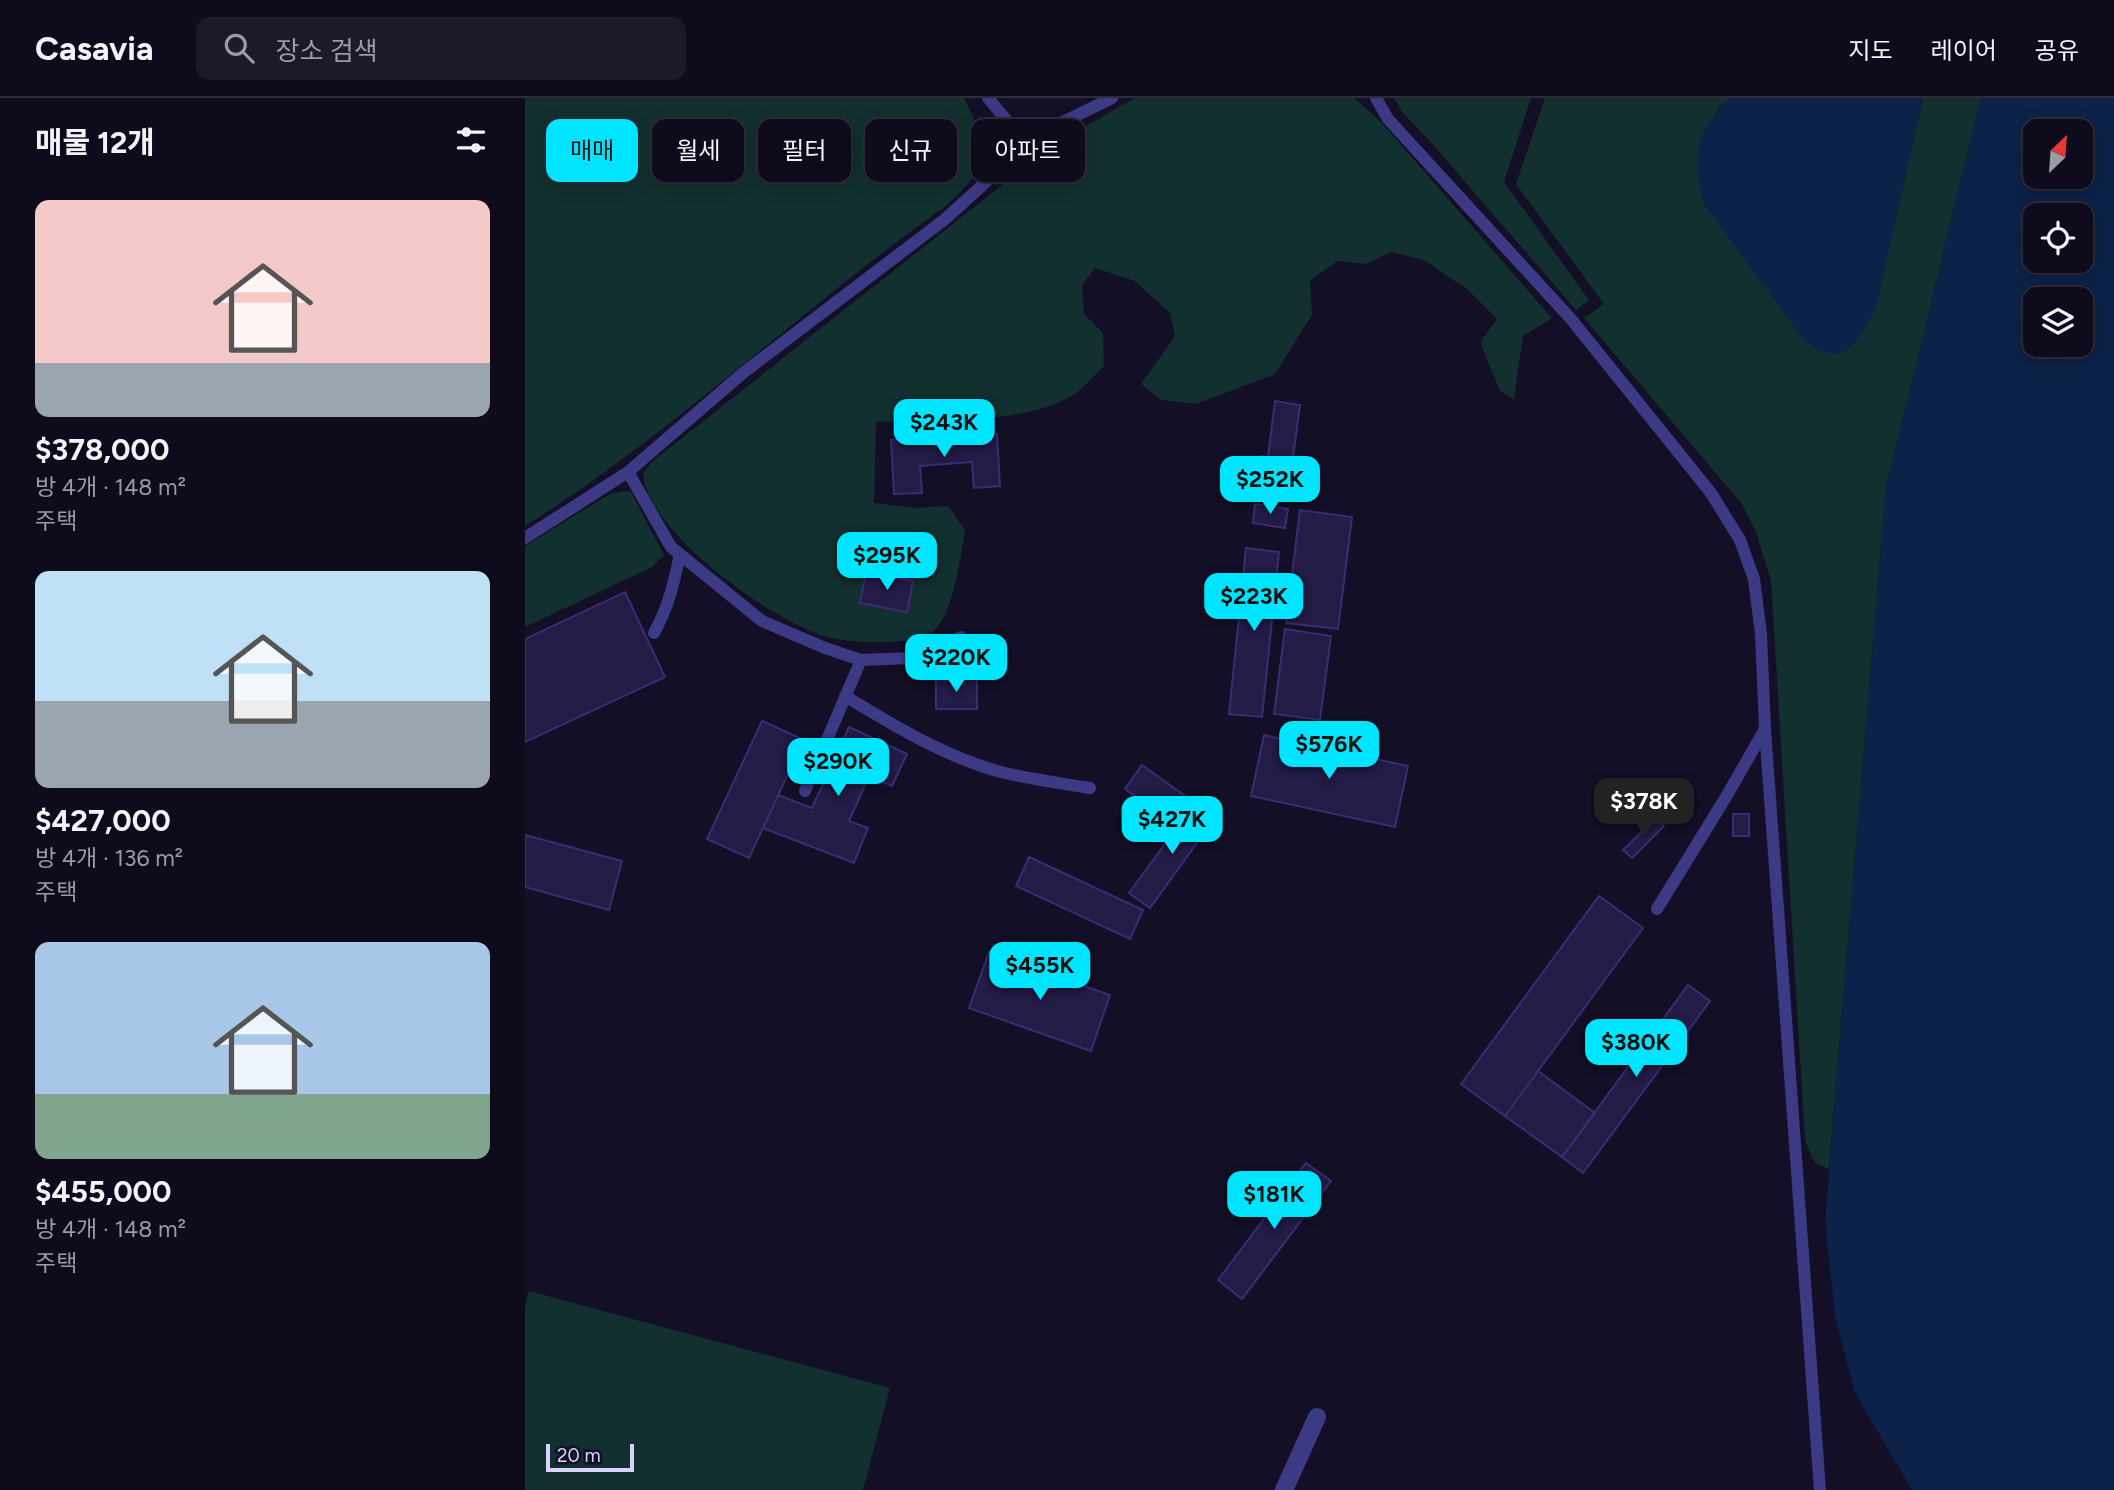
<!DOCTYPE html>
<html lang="ko">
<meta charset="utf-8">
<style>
body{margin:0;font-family:Figtree,"Noto Sans KR",sans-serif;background:#1c1929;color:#f1f3f6;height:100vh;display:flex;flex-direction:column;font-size:26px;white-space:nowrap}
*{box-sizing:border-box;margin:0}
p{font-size:23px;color:#9b9ba3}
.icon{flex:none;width:38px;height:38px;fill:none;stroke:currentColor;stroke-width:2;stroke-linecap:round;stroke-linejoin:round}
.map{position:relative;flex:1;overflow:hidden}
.details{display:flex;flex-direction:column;background:#0e0b1c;width:525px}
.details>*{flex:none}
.banner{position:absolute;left:21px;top:21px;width:665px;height:63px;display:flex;gap:14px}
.needle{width:46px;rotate:25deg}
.fabs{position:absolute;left:1498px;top:21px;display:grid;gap:14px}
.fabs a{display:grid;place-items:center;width:70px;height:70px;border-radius:14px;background:#0e0b1c;box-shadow:0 4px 18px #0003,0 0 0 2px #2e2b3b;font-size:35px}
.scale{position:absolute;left:21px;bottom:18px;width:88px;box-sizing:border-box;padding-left:7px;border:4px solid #d9d4ff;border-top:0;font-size:19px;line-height:24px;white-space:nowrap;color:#d9d4ff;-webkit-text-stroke:5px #130f26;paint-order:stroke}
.price{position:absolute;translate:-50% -60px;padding:0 16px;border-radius:14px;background:#00e5ff;color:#111;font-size:23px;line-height:46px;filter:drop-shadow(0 2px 4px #0008)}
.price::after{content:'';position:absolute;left:50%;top:42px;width:21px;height:16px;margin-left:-10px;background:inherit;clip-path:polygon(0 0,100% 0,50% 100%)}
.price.on{background:#222;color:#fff}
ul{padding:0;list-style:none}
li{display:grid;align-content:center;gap:14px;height:371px;padding:0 35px}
li span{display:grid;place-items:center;height:217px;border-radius:14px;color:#555}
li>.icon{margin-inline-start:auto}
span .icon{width:126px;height:126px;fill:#fffc;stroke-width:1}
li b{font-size:30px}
h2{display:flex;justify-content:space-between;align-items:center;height:84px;padding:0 35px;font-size:30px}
.tag{padding:0 24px;border-radius:14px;background:#0e0b1c;box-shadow:0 4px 18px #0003,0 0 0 2px #2e2b3b;font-size:24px;line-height:63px}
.tag.on{background:#00e5ff;color:#111}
header{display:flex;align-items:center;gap:42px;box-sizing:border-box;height:98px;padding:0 35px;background:#0e0b1c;border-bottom:2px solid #2e2b3b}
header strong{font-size:33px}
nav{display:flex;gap:38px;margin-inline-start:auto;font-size:24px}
.search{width:490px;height:63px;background:#1c1929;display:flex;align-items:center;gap:18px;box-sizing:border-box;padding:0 24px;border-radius:14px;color:#9b9ba3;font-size:26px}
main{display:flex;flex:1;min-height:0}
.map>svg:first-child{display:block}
.green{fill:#12302f}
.water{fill:#0c2248;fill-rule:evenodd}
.building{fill:#241b47;stroke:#3b2d73;stroke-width:2}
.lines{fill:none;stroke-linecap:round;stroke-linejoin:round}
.service{stroke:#3d3a85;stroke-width:12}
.minor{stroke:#3d3a85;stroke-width:18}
</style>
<header>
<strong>Casavia</strong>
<div class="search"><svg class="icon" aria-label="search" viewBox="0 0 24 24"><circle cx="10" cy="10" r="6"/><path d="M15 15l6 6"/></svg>장소 검색</div>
<nav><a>지도</a><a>레이어</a><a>공유</a></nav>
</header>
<main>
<section class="details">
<h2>매물 12개<svg class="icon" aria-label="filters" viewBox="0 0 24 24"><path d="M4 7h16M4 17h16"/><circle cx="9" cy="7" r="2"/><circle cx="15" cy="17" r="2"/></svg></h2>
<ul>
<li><span style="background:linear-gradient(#f6c9c9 75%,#9aa5b1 0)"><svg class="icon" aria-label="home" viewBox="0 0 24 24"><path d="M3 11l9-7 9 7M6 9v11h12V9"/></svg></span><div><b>$378,000</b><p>방 4개 · 148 m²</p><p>주택</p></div></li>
<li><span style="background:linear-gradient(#bfe0f5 60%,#9aa5b1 0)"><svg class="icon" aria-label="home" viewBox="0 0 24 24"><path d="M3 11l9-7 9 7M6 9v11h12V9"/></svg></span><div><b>$427,000</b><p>방 4개 · 136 m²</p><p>주택</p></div></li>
<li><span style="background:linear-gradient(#a9c7e8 70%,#7fa58c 0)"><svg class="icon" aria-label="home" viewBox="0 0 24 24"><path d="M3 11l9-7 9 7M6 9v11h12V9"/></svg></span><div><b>$455,000</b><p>방 4개 · 148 m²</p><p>주택</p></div></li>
</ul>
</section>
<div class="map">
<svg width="1589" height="1392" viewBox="0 0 1589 1392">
<rect width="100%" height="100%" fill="#130f26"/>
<path class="green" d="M0,0H439C467,55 467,65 422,107C278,209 150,334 0,428Z
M610,0H829L857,25L1027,220L998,238L989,301L975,293L957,249L956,243L972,221L943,192L899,162L866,154L841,166L812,163L785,183L787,217L750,276L671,306L636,302L616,286L650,238L645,215L610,183L570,170L557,187L559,216L578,235L579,268C569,277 559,290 548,297C500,327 407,322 351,324L349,405L390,410L423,408L440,432C436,457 428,522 405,536C385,548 321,545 299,538C246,522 122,434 118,375L128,363L529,46Z
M869,0H1006L979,84L1064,202L1051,212L904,42L877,14Z
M1020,0H1206L1192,12L1350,212L1398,0H1456L1361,390L1304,1071L1289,1064L1280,1042L1246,483L1231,434L1217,406L1059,220L1079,206L991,86Z
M99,393L106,394L139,457L127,469L0,529V448L85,396Z
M4,1193L365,1290L338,1392H0V1208Z"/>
<path class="water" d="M1206,0H1398L1350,212C1331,246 1319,273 1279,242L1180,108C1166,62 1168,33 1206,0Z
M1456,0H1589V1392H1387L1330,1295L1310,1219L1300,1123L1361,390ZM1510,33H1556V79H1510ZM1510,117H1556V163H1510ZM1510,201H1556V247H1510Z"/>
<path class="building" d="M750,303L775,307L765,382L733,378L736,358L743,359Z
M472,336L475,388L449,390L447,364L395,368L397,395L369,396L366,342Z
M730,406L763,411L760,430L728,425Z
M775,412L827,419L813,531L761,525Z
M721,450L754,454L737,619L704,616Z
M341,474L388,483L382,514L335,505Z
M100,494L140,579L0,644V541Z
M760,531L806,538L795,622L749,616Z
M411,580L452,581V611H411Z
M237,623L279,642L224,760L182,741Z
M324,629L382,656L367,688L344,678L324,723L343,730L329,765L238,730L253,697L287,710Z
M739,637L883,668L870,729L726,698Z
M617,667L670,705L653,729L600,691Z
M670,705L690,720L625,810L604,795Z
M1208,716H1224V738H1208Z
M1131,720L1139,728L1107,760L1098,752Z
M0,737L97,763L84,812L0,789Z
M504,759L618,812L605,841L491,788Z
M1074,798L1118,830L980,1018L936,986Z
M464,854L585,897L566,953L444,910Z
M1163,887L1185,903L1058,1075L1037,1059Z
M1013,973L1070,1015L1037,1059L980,1018Z
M781,1065L806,1083L717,1201L693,1182Z"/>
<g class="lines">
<path class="service" d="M463,0L499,43
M851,0L863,21L1046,221L1186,395L1215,442L1229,481L1236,536L1240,631L1295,1392
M103,374L146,449L237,523L300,550L336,562L385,560L436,539
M0,440L103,374L218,275L419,122L460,85L499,43L587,0
M129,535C143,510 149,485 155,456
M320,598C370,628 423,661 480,675C508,682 537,685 565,690
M280,693L336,562
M1132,811L1201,699L1240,631"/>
<path class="minor" d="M759,1392L792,1319"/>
</g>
</svg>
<div class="fabs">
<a><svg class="needle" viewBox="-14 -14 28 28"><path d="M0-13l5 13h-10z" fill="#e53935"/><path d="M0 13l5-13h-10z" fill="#9b9ba3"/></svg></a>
<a><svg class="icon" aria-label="locate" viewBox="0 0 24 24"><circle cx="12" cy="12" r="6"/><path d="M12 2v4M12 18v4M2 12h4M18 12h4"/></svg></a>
<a><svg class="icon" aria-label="layers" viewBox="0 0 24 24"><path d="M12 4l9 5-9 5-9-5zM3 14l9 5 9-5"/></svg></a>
</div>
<div class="scale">20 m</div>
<b class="price" style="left:419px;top:361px">$243K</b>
<b class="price" style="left:745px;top:418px">$252K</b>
<b class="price" style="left:362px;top:494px">$295K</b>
<b class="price" style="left:729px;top:535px">$223K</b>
<b class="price" style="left:431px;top:596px">$220K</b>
<b class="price" style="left:804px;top:683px">$576K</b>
<b class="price" style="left:313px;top:700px">$290K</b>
<b class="price on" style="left:1119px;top:740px">$378K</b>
<b class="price" style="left:647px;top:758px">$427K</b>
<b class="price" style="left:515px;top:904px">$455K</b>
<b class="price" style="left:1111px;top:981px">$380K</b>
<b class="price" style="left:749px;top:1133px">$181K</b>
<div class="banner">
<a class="tag on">매매</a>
<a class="tag">월세</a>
<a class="tag">필터</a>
<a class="tag">신규</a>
<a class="tag">아파트</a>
</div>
</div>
</main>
